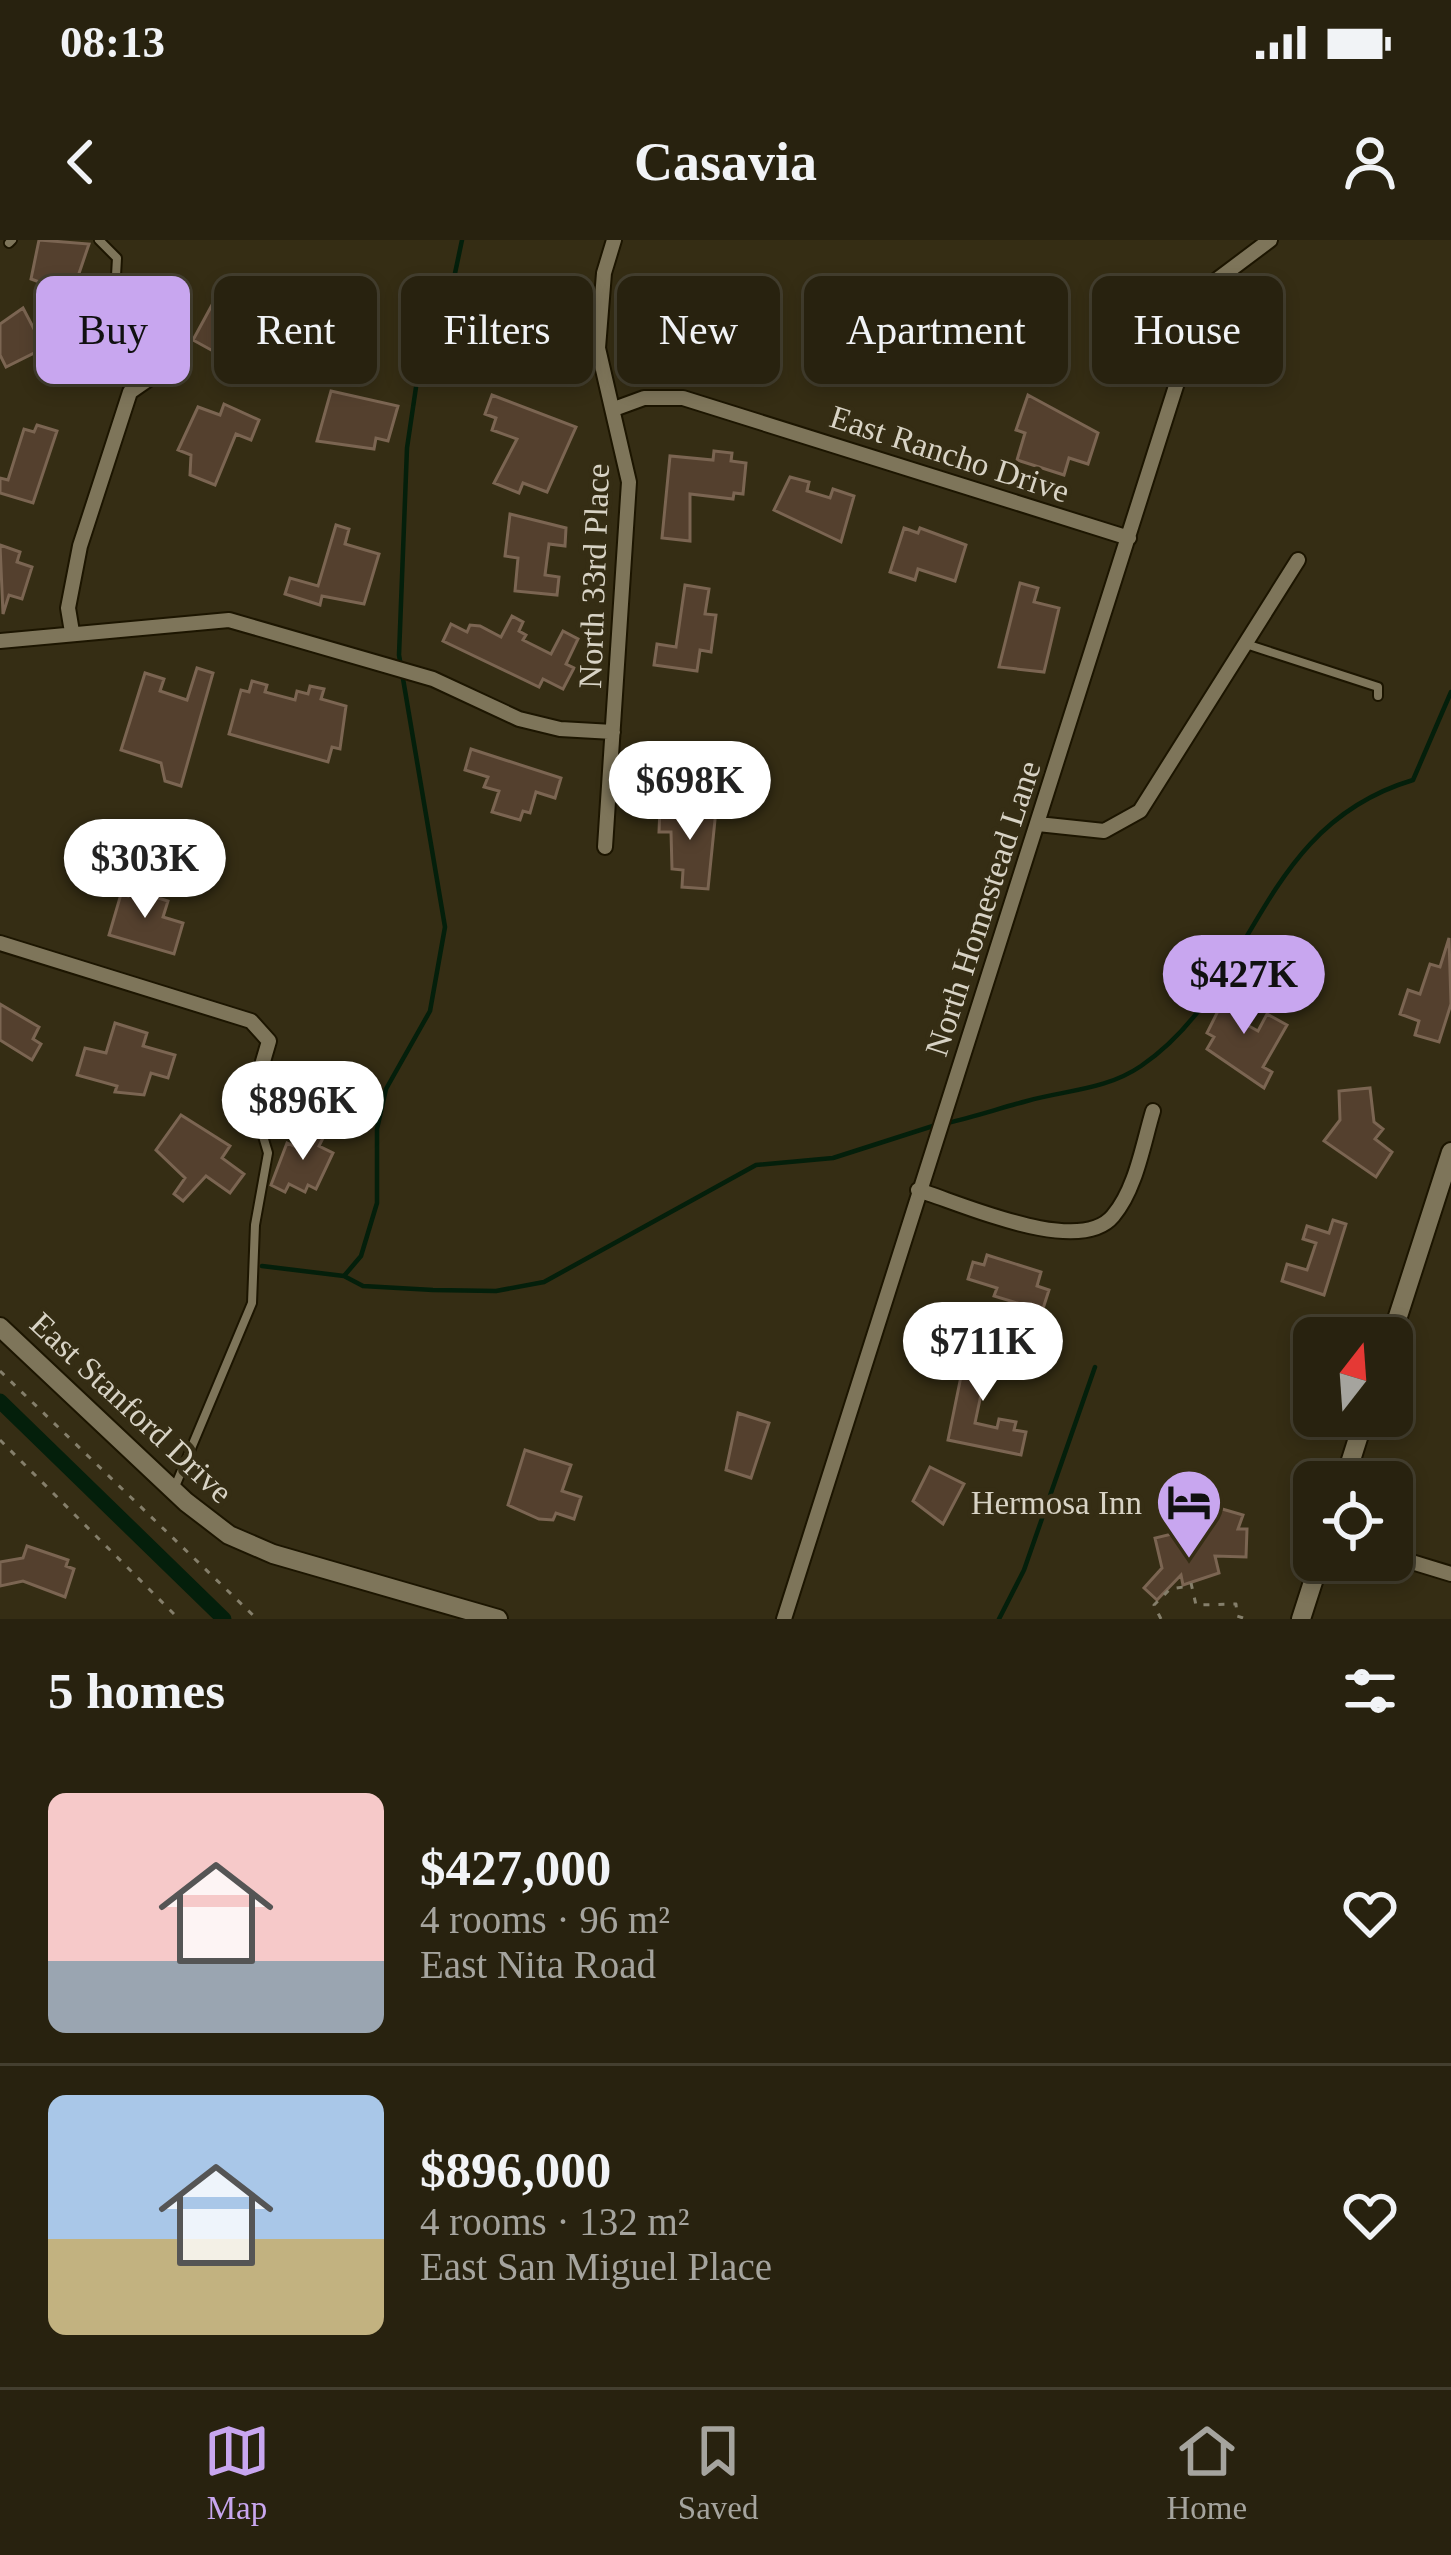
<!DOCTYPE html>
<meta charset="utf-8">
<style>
body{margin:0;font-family:"Times New Roman",serif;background:#342f1d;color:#f1f3f6;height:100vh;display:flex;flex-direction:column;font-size:45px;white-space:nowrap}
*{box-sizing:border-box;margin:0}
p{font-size:39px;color:#a5a49e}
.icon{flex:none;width:66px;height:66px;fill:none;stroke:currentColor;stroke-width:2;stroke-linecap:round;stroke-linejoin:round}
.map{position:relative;height:1379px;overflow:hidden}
.sheet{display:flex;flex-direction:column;background:#28220f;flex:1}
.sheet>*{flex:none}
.hud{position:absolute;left:36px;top:36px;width:1380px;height:108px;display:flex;gap:24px}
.needle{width:78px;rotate:17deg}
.fabs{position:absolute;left:1293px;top:1077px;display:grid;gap:24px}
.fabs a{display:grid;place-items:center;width:120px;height:120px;border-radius:18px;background:#28220f;box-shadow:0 6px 18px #0003,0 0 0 3px #443f2f;font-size:60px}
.price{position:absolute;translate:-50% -102px;padding:0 27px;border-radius:42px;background:#fff;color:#222;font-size:39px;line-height:78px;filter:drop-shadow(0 3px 6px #0008)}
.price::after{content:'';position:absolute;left:50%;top:72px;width:36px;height:27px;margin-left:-18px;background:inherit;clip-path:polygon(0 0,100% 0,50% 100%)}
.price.current{background:#c8a6ef;color:#111}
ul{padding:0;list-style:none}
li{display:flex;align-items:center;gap:36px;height:300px;padding:0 48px}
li+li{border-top:3px solid #443f2f}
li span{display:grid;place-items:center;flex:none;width:336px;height:240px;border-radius:18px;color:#555}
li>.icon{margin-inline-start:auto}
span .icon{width:144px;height:144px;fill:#fffc;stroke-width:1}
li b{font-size:51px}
h2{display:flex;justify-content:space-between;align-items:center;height:144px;padding:0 48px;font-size:51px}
.tag{padding:0 42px;border-radius:18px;background:#28220f;box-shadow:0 6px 18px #0003,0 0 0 3px #443f2f;font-size:42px;line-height:108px}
.tag.current{background:#c8a6ef;color:#111}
.status{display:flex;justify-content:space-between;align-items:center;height:84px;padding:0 60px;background:#28220f;direction:ltr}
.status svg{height:33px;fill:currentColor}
header{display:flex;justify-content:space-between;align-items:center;height:156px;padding:0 48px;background:#28220f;font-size:54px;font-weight:800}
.menu{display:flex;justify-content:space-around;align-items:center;height:168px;border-top:3px solid #443f2f;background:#28220f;font-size:33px;color:#a5a49e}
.menu a{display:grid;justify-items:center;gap:6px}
.menu .current{color:#c8a6ef}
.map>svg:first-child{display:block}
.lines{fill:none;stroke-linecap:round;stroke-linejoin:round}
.stream{stroke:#041f0b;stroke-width:4.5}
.canal{stroke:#041f0b;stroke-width:15}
.building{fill:#54402e;stroke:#7b6552;stroke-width:3}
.service-casing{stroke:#1c1500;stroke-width:12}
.minor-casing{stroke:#1c1500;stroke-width:18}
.tertiary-casing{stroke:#1c1500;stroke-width:22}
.path{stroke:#857f6b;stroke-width:3;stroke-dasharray:6 9;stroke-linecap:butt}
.service{stroke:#7e755a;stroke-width:8}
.minor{stroke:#7e755a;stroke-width:14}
.tertiary{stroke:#7e755a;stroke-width:18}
.labels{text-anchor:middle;stroke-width:9;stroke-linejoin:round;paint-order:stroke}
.street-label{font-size:33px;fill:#d8d3c5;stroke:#352d14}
.poi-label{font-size:33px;fill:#d8d3c5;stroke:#352d14;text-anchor:end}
</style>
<div class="status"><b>08:13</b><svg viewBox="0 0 49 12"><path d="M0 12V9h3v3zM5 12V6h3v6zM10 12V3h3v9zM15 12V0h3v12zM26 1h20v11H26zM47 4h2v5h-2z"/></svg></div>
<header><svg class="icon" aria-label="back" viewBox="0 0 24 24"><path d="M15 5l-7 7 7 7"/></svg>Casavia<svg class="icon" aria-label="person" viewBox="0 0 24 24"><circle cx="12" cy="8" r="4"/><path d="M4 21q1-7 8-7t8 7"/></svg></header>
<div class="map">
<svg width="1451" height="1379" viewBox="0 0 1451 1379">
<rect width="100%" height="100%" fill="#352d14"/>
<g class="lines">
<path class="stream" d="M947,883C974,877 1000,868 1027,861C1066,850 1106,850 1141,826C1258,746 1256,587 1413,540L1451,452
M262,1026L344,1036L363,1046L433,1050L496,1051L544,1042L756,925L833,918L936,885
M344,1036L361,1016L377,963V889L386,849L430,771L445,687L399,415L407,208L419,127L446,76L462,0
M999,1379L1024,1330L1095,1127"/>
<path class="canal" d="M0,1161L224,1379"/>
</g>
<path class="building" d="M39,0L89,4L72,54L31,39Z
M219,52L237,65L231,73L263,96L258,102L271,111L255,134L193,100Z
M23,68L44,108L6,127L0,115V84Z
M502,74L555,86L550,102L543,104L539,116L533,114L529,125L524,124L521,133L477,120L484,96L494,99Z
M331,151L398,166L388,201L376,198L374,209L317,201Z
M492,155L576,187L547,252L523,243L519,253L494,243L517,199L492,190L496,178L485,174Z
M1028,155L1098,193L1088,224L1069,218L1064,235L1017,220L1025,193L1016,190Z
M224,164L259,180L251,200L236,194L215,245L190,235L191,215L178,210L198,167L220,175Z
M37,185L57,191L33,263L0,253V238L8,240L24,189L34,192Z
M714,211L732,213L731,221L746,223L743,254L734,253L733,259L690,254V301L662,298L670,216L713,220Z
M790,237L809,242L807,251L830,258L833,249L854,256L841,302L774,270Z
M510,274L566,288L565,306L549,304L545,335L559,337L557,355L515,351L518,318L505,316Z
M336,285L349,289L345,304L379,314L364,364L322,356L320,365L285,354L290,338L318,346Z
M904,288L918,293L920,288L966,305L955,341L918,329L915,340L890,332Z
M0,305L20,312L17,322L32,327L22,359L9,355L3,374Z
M1020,343L1038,348L1034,362L1059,368L1044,432L999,427Z
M685,345L709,349L705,374L716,375L711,412L700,410L697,431L654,425L657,404L676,407Z
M512,376L523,382L519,391L526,395L523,400L551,414L563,391L578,399L566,424L574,428L563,449L543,439L539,447L443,401L451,384L467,392L470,385L480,386L501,397Z
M197,428L213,433L181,546L165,541L161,523L121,510L145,433L164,439L160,451L187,460Z
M252,441L267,445L265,452L295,460L297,451L308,454L310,446L324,449L321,459L346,466L340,509L332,507L328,522L229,494L241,450L249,452Z
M471,509L561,538L555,558L536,552L530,573L523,571L520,580L492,572L499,551L484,547L488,537L465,530Z
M660,568L716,570L708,649L682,647L683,630L672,629L671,592H659Z
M132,643L147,647L145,654L168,661L163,677L183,683L174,714L109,695L121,654L128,656Z
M1449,698L1451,764L1439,802L1415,795L1419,781L1400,774L1408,750L1420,754L1430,724L1440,727Z
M1232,743L1252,754L1238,780L1258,791L1267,774L1287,785L1263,827L1272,832L1264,848L1207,809L1214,797L1207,793Z
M0,764L39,787L33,799L41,804L32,820L0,800Z
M115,783L147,793L143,806L175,815L168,838L151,833L144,855L115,852L117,846L77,835L85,808L106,813Z
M1370,848L1374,882L1383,889L1375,899L1392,912L1376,937L1324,901L1340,880L1339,851Z
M181,875L230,906L222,918L244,934L230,953L206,936L183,961L174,954L185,938L156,910Z
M312,887L325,894L319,906L333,913L316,949L308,945L305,952L289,944L285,952L271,945L287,903L294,906Z
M1333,980L1346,984L1324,1055L1282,1041L1287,1024L1307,1030L1316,1003L1303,999L1307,986L1329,993Z
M987,1015L1041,1032L1037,1046L1049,1050L1039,1081L1021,1075L1024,1065L994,1056L997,1048L968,1039L973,1022L984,1025Z
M988,1105L1011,1110L1006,1135L986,1131L975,1183L997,1188L999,1179L1016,1182L1014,1190L1026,1192L1021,1215L948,1200L967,1107L987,1111Z
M738,1173L769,1183L751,1238L726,1230Z
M525,1210L571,1225L562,1251L581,1257L574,1279L556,1273L553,1280L539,1279L508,1265Z
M930,1227L964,1244L943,1284L913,1261Z
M1205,1264L1243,1275L1238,1289H1247L1246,1317L1215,1316L1219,1333L1183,1345L1181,1335L1157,1360L1144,1348L1162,1328L1155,1298L1197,1288Z
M27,1306L68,1320L66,1326L74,1329L65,1357L23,1341L0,1346V1322L23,1318Z"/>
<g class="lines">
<g class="service-casing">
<path id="service" d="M99,0L117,18L114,71
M9,3L12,0
M1249,405L1378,447V456
M174,1249L252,1063L255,985L268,913L252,859"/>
</g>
<g class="minor-casing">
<path id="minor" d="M614,169L644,158H683L1129,298
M72,392L68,368L80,306L130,152L153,136
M0,401L229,380L433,439L519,479L560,489L613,492
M1038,584L1104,591L1140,571L1298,320
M605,607L629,242L598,108L604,33L614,0
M0,703L251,781L269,801L252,859
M918,950C963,964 1079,1017 1113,976C1136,949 1143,904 1153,871
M1392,1316L1451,1334
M784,1379L1203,61L1210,45L1270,0"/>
</g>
<g class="tertiary-casing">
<path id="tertiary" d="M0,1087L186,1262L229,1295L273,1314L498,1379
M1391,1098L1451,912
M1344,1242L1365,1176
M1301,1379L1320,1320"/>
</g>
<path class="path" d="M0,1131L257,1379
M0,1200L179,1379
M1191,1343L1196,1365L1236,1364L1237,1376L1246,1379
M1161,1379L1154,1365L1170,1349L1190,1346"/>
<use href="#service" class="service"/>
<use href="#minor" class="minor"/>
<use href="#tertiary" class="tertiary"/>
</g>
<defs>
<g id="hotel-pin" transform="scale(3.45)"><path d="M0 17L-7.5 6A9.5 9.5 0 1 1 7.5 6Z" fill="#c8a6ef" stroke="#352d14"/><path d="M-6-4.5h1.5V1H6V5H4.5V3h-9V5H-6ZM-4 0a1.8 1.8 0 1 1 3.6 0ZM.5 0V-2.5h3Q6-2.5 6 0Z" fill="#111"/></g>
</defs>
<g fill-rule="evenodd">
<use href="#hotel-pin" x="1189" y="1262"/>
</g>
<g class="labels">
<g class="street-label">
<text transform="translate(950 213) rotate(18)" y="12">East Rancho Drive</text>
<text transform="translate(593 336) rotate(-88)" y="12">North 33rd Place</text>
<text transform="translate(982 668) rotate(-72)" y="12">North Homestead Lane</text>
<text transform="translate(132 1167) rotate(43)" y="12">East Stanford Drive</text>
</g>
<g class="poi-label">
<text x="1142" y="1274">Hermosa Inn</text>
</g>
</g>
</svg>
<div class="fabs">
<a><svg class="needle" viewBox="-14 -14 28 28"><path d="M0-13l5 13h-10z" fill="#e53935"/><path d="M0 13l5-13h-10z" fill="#a5a49e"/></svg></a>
<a><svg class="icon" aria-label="locate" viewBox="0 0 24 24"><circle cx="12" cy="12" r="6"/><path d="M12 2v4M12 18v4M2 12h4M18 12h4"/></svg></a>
</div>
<b class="price" style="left:690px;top:603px">$698K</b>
<b class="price" style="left:145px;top:681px">$303K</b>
<b class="price current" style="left:1244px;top:797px">$427K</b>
<b class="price" style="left:303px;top:923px">$896K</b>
<b class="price" style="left:983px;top:1164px">$711K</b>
<div class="hud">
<a class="tag current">Buy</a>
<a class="tag">Rent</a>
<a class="tag">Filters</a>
<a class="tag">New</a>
<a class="tag">Apartment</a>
<a class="tag">House</a>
</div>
</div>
<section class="sheet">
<h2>5 homes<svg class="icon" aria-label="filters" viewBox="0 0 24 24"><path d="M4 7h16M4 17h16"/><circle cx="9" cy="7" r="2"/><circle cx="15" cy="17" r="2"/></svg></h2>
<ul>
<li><span style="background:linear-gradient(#f6c9c9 70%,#9aa5b1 0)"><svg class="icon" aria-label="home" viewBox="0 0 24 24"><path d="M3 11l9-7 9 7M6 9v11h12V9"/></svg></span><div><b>$427,000</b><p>4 rooms · 96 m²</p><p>East Nita Road</p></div><svg class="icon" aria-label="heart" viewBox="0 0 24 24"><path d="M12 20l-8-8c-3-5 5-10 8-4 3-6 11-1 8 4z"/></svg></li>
<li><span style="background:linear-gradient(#a9c7e8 60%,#c2b280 0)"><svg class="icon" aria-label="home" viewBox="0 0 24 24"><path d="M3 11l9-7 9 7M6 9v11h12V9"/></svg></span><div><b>$896,000</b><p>4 rooms · 132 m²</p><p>East San Miguel Place</p></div><svg class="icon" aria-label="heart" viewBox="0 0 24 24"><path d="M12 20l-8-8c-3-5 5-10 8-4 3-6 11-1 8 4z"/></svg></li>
</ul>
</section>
<nav class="menu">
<a class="current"><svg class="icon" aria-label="map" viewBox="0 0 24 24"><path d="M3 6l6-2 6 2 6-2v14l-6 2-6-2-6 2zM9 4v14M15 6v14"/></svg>Map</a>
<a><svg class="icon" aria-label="saved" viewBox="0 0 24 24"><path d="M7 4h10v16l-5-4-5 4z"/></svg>Saved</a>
<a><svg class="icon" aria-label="home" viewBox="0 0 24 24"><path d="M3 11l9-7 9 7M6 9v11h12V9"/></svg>Home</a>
</nav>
